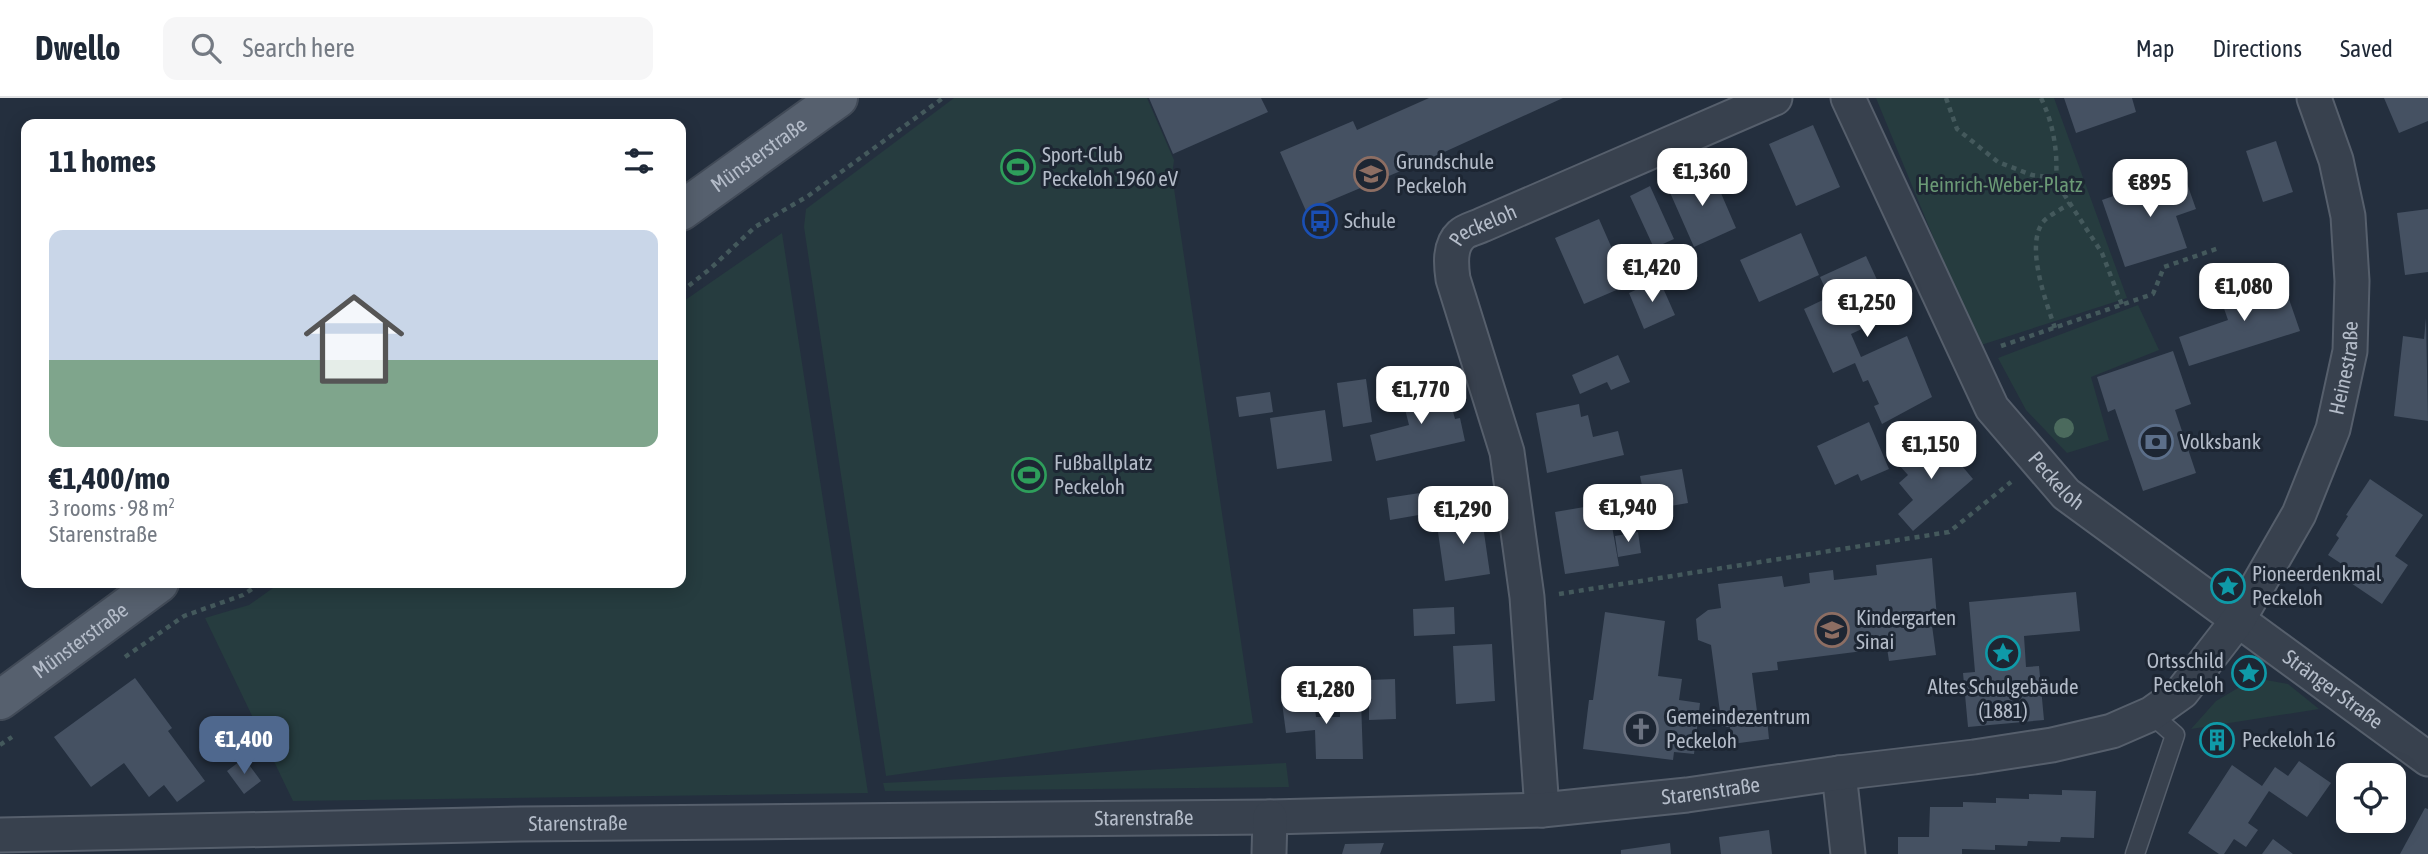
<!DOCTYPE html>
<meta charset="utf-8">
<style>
body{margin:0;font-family:"Asap Condensed",sans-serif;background:#f6f6f7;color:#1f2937;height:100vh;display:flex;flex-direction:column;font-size:26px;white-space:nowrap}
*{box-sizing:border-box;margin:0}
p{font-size:23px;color:#747a83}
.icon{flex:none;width:38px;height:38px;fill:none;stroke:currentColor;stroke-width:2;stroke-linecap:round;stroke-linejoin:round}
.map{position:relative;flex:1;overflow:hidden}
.drawer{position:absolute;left:21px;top:21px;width:665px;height:469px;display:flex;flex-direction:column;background:#fff;border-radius:14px;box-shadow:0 4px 18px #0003}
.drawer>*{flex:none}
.tools{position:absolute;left:2336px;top:665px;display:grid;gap:14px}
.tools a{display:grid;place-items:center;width:70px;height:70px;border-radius:14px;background:#fff;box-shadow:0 4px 18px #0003;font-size:35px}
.price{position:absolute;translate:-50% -60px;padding:0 16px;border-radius:14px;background:#fff;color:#222;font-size:23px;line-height:46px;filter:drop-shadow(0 2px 4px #0008)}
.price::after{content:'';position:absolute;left:50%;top:42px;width:21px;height:16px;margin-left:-10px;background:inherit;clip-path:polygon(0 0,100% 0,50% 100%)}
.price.current{background:#4f688e;color:#fff}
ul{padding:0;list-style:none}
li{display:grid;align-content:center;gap:14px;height:371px;padding:0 28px}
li+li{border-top:2px solid #e0e1e3}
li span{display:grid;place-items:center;height:217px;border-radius:14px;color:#555}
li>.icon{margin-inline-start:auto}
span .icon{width:126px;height:126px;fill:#fffc;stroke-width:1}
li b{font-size:30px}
h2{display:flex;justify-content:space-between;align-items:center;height:84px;padding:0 28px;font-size:30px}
header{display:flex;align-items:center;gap:42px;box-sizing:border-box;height:98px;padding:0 35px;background:#fff;border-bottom:2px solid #e0e1e3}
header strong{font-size:33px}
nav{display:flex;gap:38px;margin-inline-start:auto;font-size:24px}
.search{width:490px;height:63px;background:#f6f6f7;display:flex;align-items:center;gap:18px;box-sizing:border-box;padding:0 24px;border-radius:14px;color:#747a83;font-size:26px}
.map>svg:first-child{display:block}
.green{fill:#263c3f}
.building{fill:#455162}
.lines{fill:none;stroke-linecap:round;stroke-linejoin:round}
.service-casing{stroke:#565f6c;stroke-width:21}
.minor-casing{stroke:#565f6c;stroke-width:37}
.primary-casing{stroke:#414a57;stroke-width:42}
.path{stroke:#44595c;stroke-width:4.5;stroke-dasharray:5 5;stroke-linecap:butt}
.service{stroke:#38414e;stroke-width:18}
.minor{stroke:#38414e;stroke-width:33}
.primary{stroke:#56606e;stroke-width:38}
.tree{fill:#4b6a5d}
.labels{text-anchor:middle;stroke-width:6;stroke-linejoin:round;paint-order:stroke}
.street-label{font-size:21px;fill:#b4bcc9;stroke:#1d2633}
.poi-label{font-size:21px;fill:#b4bcc9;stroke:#1d2633;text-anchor:start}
.park-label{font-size:21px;fill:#6b9a76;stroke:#1d2633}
</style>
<header>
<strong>Dwello</strong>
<div class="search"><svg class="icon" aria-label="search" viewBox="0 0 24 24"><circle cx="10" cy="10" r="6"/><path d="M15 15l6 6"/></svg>Search here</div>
<nav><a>Map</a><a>Directions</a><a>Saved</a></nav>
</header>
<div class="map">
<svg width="2428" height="756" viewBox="0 0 2428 756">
<rect width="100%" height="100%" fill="#242f3e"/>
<path class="green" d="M954,0H1147L1174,62L1172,77L1253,625L886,678L804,129L806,111Z
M1876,0H2054L2127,200L1978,248Z
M782,135L868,695L293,703L205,520L249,507L280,485H681V205Z
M2138,207L2159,252L2091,279L2109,342L2067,355L2026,312L1998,260Z
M2255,580L2288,586L2319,611L2191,631L2216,603Z
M1286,665L1289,689L885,693L883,685Z"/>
<path class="building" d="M1149,0H1261L1268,14L1173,56Z
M1429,0H1563L1429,61L1306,113L1280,54L1353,23L1357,32Z
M2064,0H2132L2136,14L2076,35Z
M2384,0H2428V23L2399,35Z
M1813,27L1840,89L1796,108L1769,46Z
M2276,43L2293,94L2263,104L2246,53Z
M1711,72L1736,130L1694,149L1668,90Z
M2183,74L2196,111L2176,118L2187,150L2125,169L2102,102Z
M1650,88L1674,141L1654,150L1630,98Z
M2428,111V174L2405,177L2397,115Z
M1599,121L1628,187L1584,206L1555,140Z
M1801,135L1819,177L1759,204L1740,162Z
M1866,158L1885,199L1888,198L1896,215L1851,236L1861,259L1907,238L1932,299L1882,326L1874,308L1879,306L1868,282L1863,284L1855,265L1833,275L1804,211L1829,199L1820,179Z
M2281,178L2300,233L2189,268L2179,239L2228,222L2220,199Z
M1659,181L1675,217L1644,231L1629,195Z
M2426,220L2428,323L2394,318L2403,238L2424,241Z
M2173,253L2191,306L2175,312L2196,375L2143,393L2115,311L2108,314L2097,279Z
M1618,257L1630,284L1611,292L1607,284L1580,296L1572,277Z
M1366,281L1372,324L1343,329L1337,285Z
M1446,288L1455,321L1460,320L1465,343L1376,363L1370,337L1409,327L1402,299Z
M1270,294L1273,314L1239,319L1236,299Z
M1579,306L1581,319L1588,317L1593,339L1618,333L1624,357L1547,375L1536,315Z
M1325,312L1332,363L1277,371L1270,320Z
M1869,324L1889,371L1861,383L1858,376L1835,387L1817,348Z
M1935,336L1973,381L1913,433L1898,416L1913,402L1899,385L1908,377L1899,367Z
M1682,371L1688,405L1647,412L1640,378Z
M2370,381L2423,417L2395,458L2408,467L2382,506L2345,481L2351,472L2328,457L2339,440L2336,437L2348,418L2346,417Z
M1433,393L1436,414L1390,422L1387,400Z
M1608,405L1619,468L1565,476L1555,414Z
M1481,414L1490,476L1445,483L1436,420Z
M1638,434L1641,455L1618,459L1615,438Z
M1932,460L1937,520H1931L1936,557L1889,563L1887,550L1777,564L1778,572L1752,575L1758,621H1767L1769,641L1732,646L1730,629H1722L1711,547L1698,542L1696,521L1708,512L1721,510L1718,486L1782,478L1784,489L1810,485L1809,475L1833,472L1834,482L1877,477L1876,467Z
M2076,494L2080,533L2024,538L2026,569L2039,568L2044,622L1968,629L1963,575L1975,574L1969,504Z
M1454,509L1455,536L1414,538L1413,511Z
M1605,514L1665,523L1658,578L1682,581L1679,602L1700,605L1694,656L1674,654L1673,662L1583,651L1589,602H1593Z
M1492,546L1495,603L1456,606L1453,548Z
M135,580L172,630L168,633L205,683L177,704L164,687L149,699L124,665L91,689L54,639Z
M1395,581L1396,621L1369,622V582Z
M1313,593L1316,619H1340V603L1361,602L1363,661H1316L1315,632L1286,635L1281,597Z
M2226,630L2229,651L2207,654L2205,633Z
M244,660L261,683L244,696L227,673Z
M2299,663L2331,685L2307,719L2269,693L2248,725L2258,732L2246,749L2234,741L2224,756H2219L2188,735L2232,667L2262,688L2275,669L2288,678Z
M2062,692L2096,693L2094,740L2061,739L2060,744L2028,743L2027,748L1995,747V752L1962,751V756H1898V739H1929L1930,709H1963V704L1996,705V700L2029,701V696L2062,697Z
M2425,710L2428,711V756H2400Z
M1769,732L1772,756H1721L1719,739Z
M2273,741L2293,756H2262Z
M1384,745L1380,756H1342L1345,746Z
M1670,745L1671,756H1621V752Z"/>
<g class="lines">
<g class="service-casing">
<path id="service" d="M2135,756L2175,637L2151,616"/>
</g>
<g class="minor-casing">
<g id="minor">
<path id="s1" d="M1848,0L1992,310L2066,396L2428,661"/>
<path d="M1839,675L1848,756"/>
<path id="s2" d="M1542,712L1527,499L1507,354L1453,181C1451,167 1449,148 1461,137C1466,132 1476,130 1482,127L1775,0"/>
<path id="s3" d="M0,737L521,726L1270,719L1542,712L1687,697L1839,675L1974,659L2052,647L2112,633L2151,616L2182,594L2238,522L2299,416L2333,331L2350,253L2352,183L2348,118L2336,62L2314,0"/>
<path d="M1269,756L1270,719"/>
</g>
</g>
<g class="primary-casing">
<g id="primary">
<path id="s4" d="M681,113L838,0"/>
<path id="s5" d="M0,602L159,485"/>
</g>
</g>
<path class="path" d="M1946,0L1957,31L1998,64L2032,77L2056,80
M2041,0C2050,19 2054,35 2056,56C2057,68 2055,78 2060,90L2102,155L2122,207
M681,194L711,170L755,129L808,98L943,0
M2055,230C2046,204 2025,148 2043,124C2049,117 2062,111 2070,105
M2001,248L2153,196L2164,169L2219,150
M1559,496L1949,434L2011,384
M125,559L184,518L243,497L261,485
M0,647L12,639"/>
<use href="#service" class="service"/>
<use href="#minor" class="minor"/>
<use href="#primary" class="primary"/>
</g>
<circle class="tree" cx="2064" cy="330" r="10"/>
<defs>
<g id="stadium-ring" transform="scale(1.75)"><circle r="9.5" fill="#1d2633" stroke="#2e9e5b" stroke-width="1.5"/><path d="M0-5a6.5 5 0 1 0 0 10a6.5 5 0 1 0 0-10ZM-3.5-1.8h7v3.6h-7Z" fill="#2e9e5b"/></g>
<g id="school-ring" transform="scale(1.75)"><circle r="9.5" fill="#1d2633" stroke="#8d6e63" stroke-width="1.5"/><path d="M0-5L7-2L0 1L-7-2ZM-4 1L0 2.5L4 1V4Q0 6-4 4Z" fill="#8d6e63"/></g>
<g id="bus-ring" transform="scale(1.75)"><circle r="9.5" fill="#1d2633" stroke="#1a4fb4" stroke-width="1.5"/><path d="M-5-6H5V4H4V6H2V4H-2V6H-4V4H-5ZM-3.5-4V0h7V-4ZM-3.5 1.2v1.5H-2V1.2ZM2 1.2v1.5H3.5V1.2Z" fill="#1a4fb4"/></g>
<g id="bank-ring" transform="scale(1.75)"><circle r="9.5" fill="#1d2633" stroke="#5c6f8a" stroke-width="1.5"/><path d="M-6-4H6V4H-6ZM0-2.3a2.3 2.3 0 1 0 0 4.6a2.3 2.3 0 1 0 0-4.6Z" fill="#5c6f8a"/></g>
<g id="sight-ring" transform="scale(1.75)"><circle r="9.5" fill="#1d2633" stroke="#0f9aa8" stroke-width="1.5"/><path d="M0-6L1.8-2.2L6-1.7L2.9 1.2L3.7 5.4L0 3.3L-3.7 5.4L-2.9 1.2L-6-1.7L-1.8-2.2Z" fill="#0f9aa8"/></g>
<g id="church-ring" transform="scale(1.75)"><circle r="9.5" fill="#1d2633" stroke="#6b7280" stroke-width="1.5"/><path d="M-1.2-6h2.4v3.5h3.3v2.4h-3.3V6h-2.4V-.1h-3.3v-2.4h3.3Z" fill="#6b7280"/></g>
<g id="building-ring" transform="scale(1.75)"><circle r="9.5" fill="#1d2633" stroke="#0f9aa8" stroke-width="1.5"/><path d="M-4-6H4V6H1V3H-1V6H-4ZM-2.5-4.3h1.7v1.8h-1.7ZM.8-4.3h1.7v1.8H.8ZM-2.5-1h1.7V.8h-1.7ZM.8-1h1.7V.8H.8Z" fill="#0f9aa8"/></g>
</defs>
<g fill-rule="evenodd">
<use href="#stadium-ring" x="1018" y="69"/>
<use href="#school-ring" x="1371" y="76"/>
<use href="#bus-ring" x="1320" y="123"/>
<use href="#bank-ring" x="2156" y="344"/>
<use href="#stadium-ring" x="1029" y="377"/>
<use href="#sight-ring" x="2228" y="488"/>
<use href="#school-ring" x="1832" y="532"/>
<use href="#sight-ring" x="2003" y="555"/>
<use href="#sight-ring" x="2249" y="575"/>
<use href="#church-ring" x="1641" y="631"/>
<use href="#building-ring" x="2217" y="642"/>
</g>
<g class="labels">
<g class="street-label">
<text dy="7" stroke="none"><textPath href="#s4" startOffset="96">Münsterstraße</textPath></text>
<text dy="7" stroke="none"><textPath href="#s2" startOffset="612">Peckeloh</textPath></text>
<text dy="7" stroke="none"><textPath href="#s3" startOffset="2566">Heinestraße</textPath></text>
<text dy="7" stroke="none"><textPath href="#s1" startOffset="439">Peckeloh</textPath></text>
<text dy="7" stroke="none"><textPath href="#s5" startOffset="100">Münsterstraße</textPath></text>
<text dy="7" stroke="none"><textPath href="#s1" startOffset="786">Stränger Straße</textPath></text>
<text dy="7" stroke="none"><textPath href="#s3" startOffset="1712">Starenstraße</textPath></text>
<text dy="7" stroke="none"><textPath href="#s3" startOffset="1144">Starenstraße</textPath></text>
<text dy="7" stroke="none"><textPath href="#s3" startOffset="578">Starenstraße</textPath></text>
</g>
<g class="poi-label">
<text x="1042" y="64">Sport-Club<tspan x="1042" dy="24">Peckeloh 1960 eV</tspan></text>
<text x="1396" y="71">Grundschule<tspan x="1396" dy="24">Peckeloh</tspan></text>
<text x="1344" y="130">Schule</text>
<text x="2180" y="351">Volksbank</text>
<text x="1054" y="372">Fußballplatz<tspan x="1054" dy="24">Peckeloh</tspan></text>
<text x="2252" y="483">Pioneerdenkmal<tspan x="2252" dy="24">Peckeloh</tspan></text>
<text x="1856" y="527">Kindergarten<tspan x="1856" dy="24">Sinai</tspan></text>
<text x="2224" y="570" text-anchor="end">Ortsschild<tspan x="2224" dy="24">Peckeloh</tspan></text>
<text x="2003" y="596" text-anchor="middle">Altes Schulgebäude<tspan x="2003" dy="24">(1881)</tspan></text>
<text x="1666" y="626">Gemeindezentrum<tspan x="1666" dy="24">Peckeloh</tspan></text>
<text x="2242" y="649">Peckeloh 16</text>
</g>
<g class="park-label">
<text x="2000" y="94">Heinrich-Weber-Platz</text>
</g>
</g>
</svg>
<div class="tools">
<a><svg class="icon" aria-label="locate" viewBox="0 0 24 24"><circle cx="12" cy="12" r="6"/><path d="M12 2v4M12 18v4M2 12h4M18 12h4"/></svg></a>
</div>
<b class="price" style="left:1702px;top:110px">€1,360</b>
<b class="price" style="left:2150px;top:121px">€895</b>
<b class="price" style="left:1652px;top:206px">€1,420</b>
<b class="price" style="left:2244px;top:225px">€1,080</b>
<b class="price" style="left:1867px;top:241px">€1,250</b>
<b class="price" style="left:1421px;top:328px">€1,770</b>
<b class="price" style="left:1931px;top:383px">€1,150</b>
<b class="price" style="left:1628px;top:446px">€1,940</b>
<b class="price" style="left:1463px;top:448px">€1,290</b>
<b class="price" style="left:1326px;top:628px">€1,280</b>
<b class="price current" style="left:244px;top:678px">€1,400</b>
<section class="drawer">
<h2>11 homes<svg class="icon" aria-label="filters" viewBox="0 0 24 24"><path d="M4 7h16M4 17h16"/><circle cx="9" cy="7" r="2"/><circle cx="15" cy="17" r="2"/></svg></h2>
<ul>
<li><span style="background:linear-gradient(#c9d6e8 60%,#7fa58c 0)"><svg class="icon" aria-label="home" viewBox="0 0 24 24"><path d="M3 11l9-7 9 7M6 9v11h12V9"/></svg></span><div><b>€1,400/mo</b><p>3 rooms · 98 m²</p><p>Starenstraße</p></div></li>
</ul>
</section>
</div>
